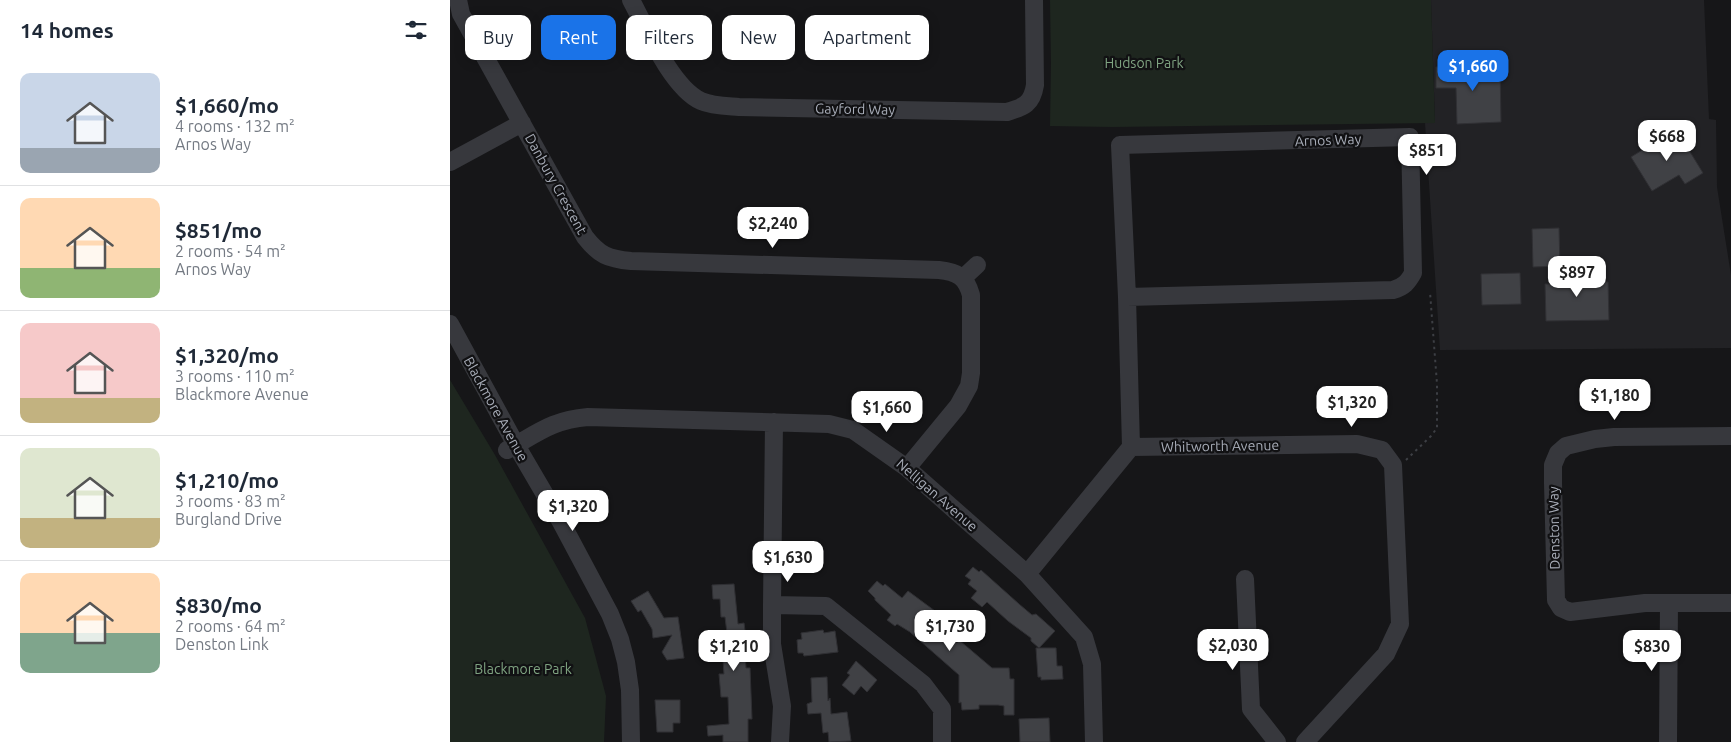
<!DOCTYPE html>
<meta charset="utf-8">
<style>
body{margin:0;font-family:Ubuntu,sans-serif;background:#f6f6f7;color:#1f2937;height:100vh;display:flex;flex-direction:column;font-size:19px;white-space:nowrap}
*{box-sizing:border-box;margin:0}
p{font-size:16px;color:#747a83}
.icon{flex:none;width:28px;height:28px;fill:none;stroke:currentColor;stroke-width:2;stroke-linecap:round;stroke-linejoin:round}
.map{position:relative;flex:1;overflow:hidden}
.panel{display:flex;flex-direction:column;background:#fff;width:450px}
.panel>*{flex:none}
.top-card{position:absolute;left:15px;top:15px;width:475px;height:45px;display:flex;gap:10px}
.price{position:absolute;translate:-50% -42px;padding:0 11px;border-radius:10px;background:#fff;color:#222;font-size:16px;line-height:32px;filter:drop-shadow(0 1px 2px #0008)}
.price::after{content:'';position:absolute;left:50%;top:30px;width:15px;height:11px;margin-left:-8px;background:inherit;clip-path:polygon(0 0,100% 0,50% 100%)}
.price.current{background:#1a73e8;color:#fff}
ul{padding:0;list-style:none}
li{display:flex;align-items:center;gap:15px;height:125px;padding:0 20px}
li+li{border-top:1px solid #e0e1e3}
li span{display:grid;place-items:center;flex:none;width:140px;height:100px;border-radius:10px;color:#555}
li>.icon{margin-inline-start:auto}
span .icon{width:60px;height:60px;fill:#fffc;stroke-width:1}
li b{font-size:21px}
h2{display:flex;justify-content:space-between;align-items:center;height:60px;padding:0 20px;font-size:21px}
.chip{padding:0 18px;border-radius:10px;background:#fff;box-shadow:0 2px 12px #0003;font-size:18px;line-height:45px}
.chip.current{background:#1a73e8;color:#fff}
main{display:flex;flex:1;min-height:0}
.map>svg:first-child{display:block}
.built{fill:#222225}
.green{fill:#1e261f}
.building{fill:#404145;stroke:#303034}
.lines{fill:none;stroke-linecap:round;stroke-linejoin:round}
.path{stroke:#3d3f44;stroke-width:2;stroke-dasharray:2.5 4;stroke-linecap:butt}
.minor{stroke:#37383d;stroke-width:18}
.labels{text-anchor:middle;stroke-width:4.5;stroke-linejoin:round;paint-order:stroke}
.park-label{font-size:14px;fill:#7fa381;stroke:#111113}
.street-label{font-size:14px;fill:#a8adb8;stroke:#111113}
</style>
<main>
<section class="panel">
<h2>14 homes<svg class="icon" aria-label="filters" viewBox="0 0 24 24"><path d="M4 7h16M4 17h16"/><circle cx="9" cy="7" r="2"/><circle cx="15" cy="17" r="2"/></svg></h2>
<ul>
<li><span style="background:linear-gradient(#c9d6e8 75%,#9aa5b1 0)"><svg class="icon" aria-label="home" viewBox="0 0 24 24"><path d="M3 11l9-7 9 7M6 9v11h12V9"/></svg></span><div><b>$1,660/mo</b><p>4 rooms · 132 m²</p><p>Arnos Way</p></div></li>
<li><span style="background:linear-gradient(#ffd9b3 70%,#8fb573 0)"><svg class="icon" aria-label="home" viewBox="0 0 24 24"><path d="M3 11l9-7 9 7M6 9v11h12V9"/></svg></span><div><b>$851/mo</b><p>2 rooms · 54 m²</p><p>Arnos Way</p></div></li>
<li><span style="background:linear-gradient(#f6c9c9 75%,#c2b280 0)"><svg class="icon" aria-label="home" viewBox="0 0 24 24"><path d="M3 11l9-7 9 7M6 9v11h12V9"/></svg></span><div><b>$1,320/mo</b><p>3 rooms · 110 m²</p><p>Blackmore Avenue</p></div></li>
<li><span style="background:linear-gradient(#dfe7d0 70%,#c2b280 0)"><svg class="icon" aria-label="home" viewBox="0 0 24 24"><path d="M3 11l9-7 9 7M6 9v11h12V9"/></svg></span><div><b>$1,210/mo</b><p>3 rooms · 83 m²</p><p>Burgland Drive</p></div></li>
<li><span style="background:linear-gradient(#ffd9b3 60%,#7fa58c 0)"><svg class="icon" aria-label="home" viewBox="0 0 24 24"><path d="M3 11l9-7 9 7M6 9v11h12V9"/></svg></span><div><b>$830/mo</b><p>2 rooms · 64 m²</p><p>Denston Link</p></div></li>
</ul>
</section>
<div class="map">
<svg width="1281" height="742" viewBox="0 0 1281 742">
<rect width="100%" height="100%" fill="#161618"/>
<path class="built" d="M981,0H1254L1259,119L1266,120L1267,187L1281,275V348L990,350L975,123L985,122Z"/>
<path class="green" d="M600,0H981L985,123L662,127L600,126L601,63Z
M0,380L45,455L135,618L156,696L154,742H0Z"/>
<path class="building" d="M995,64H1014V67L1050,66L1051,122L1007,124L1006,88H986V67H995Z
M1226,129L1253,173L1235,184L1229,175L1202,191L1181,157Z
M1109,228L1110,266L1083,267L1082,229Z
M1148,272V282H1158L1159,320L1096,321L1095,284H1106L1105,273Z
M1070,273L1071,304L1032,305L1031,274Z
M523,567L529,572L531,570L569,604L582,615L586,614L605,631L589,648L581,641V638L558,621L537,602L532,607L521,598L527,591L518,584L521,580L515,576Z
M427,581L433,586L435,584L452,598L458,591L485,611L479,619L507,643L509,640L542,668H559L560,679H564V715H554V706L548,705H529V709L512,710L511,702L509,703V675L460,632L447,624L445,626L437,620L441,615L425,600V598L418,591Z
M284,584L288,624L294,623L296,638L294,639L296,668H300L302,719H298V742H273V735L258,736L257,726L279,724L278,697H271L269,674H274L273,660H275L273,642L278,641L275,617H271L270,599H263L262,585Z
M198,591L214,618L228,617L234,658L217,660L212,652L222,635L203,638L202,629L191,610L188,612L181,601Z
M373,630L374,633L385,631L388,652L354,656L353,653H348L347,640L352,639L351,633Z
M586,648H606L607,666H612L613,679L591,680V677H588Z
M406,661L427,680L417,692L411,686L404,695L392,685L400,675L397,673Z
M377,677L378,701L380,698L381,714L397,712L401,741L379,742L378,732L373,733L371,713L358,714L357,704L362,702L361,678Z
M205,700H230V723H223V732H207Z
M599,718L600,742H570L569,719Z"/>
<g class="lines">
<path class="path" d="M956,460L981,436L987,428V384L980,292"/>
<path class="minor" d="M8,0L11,14L135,237C149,255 158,259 181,261L489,270C508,272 516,277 521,295V373L519,386L508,406L457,468
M181,0C196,28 222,88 251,101C262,106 276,106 289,107L557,112C574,107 582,104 585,85L584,0
M0,162L72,123
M513,278L527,265
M677,297L670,145L960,137L963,273C958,282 954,287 943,290L677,297L681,447
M0,324L66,445L111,522L160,614L170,639L176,662L180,690L181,742
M324,422L322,605V644L332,706L330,742
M1281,436L1164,437L1145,439L1116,446L1108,453L1103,465V483L1106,600L1111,608L1120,612L1195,603H1281
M57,450C88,433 102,420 138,417L379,424L403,430L457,468L577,574L634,637L642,664L644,742
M577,574L681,447L907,444L932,450L943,465L950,624L936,654L855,742
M795,579L801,709L827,742
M322,605L376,606L473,684L492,709V742
M1218,742L1219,603"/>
</g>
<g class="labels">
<g class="park-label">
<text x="694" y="68">Hudson Park</text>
<text x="73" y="674">Blackmore Park</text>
</g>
<g class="street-label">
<text transform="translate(405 109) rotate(1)" y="5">Gayford Way</text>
<text transform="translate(878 140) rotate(-2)" y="5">Arnos Way</text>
<text transform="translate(106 184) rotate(61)" y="5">Danbury Crescent</text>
<text transform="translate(46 409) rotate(61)" y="5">Blackmore Avenue</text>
<text transform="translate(770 446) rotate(-1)" y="5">Whitworth Avenue</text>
<text transform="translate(487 495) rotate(41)" y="5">Nelligan Avenue</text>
<text transform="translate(1104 528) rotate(-91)" y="5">Denston Way</text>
</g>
</g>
</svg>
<b class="price current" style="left:1023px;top:92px">$1,660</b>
<b class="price" style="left:1217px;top:162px">$668</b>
<b class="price" style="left:977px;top:176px">$851</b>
<b class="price" style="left:323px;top:249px">$2,240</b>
<b class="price" style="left:1127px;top:298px">$897</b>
<b class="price" style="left:1165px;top:421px">$1,180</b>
<b class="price" style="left:902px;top:428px">$1,320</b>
<b class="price" style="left:437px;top:433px">$1,660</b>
<b class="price" style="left:123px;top:532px">$1,320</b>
<b class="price" style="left:338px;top:583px">$1,630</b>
<b class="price" style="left:500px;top:652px">$1,730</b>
<b class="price" style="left:783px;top:671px">$2,030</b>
<b class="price" style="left:284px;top:672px">$1,210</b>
<b class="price" style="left:1202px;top:672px">$830</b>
<div class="top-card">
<a class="chip">Buy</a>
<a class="chip current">Rent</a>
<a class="chip">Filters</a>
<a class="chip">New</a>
<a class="chip">Apartment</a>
</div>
</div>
</main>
